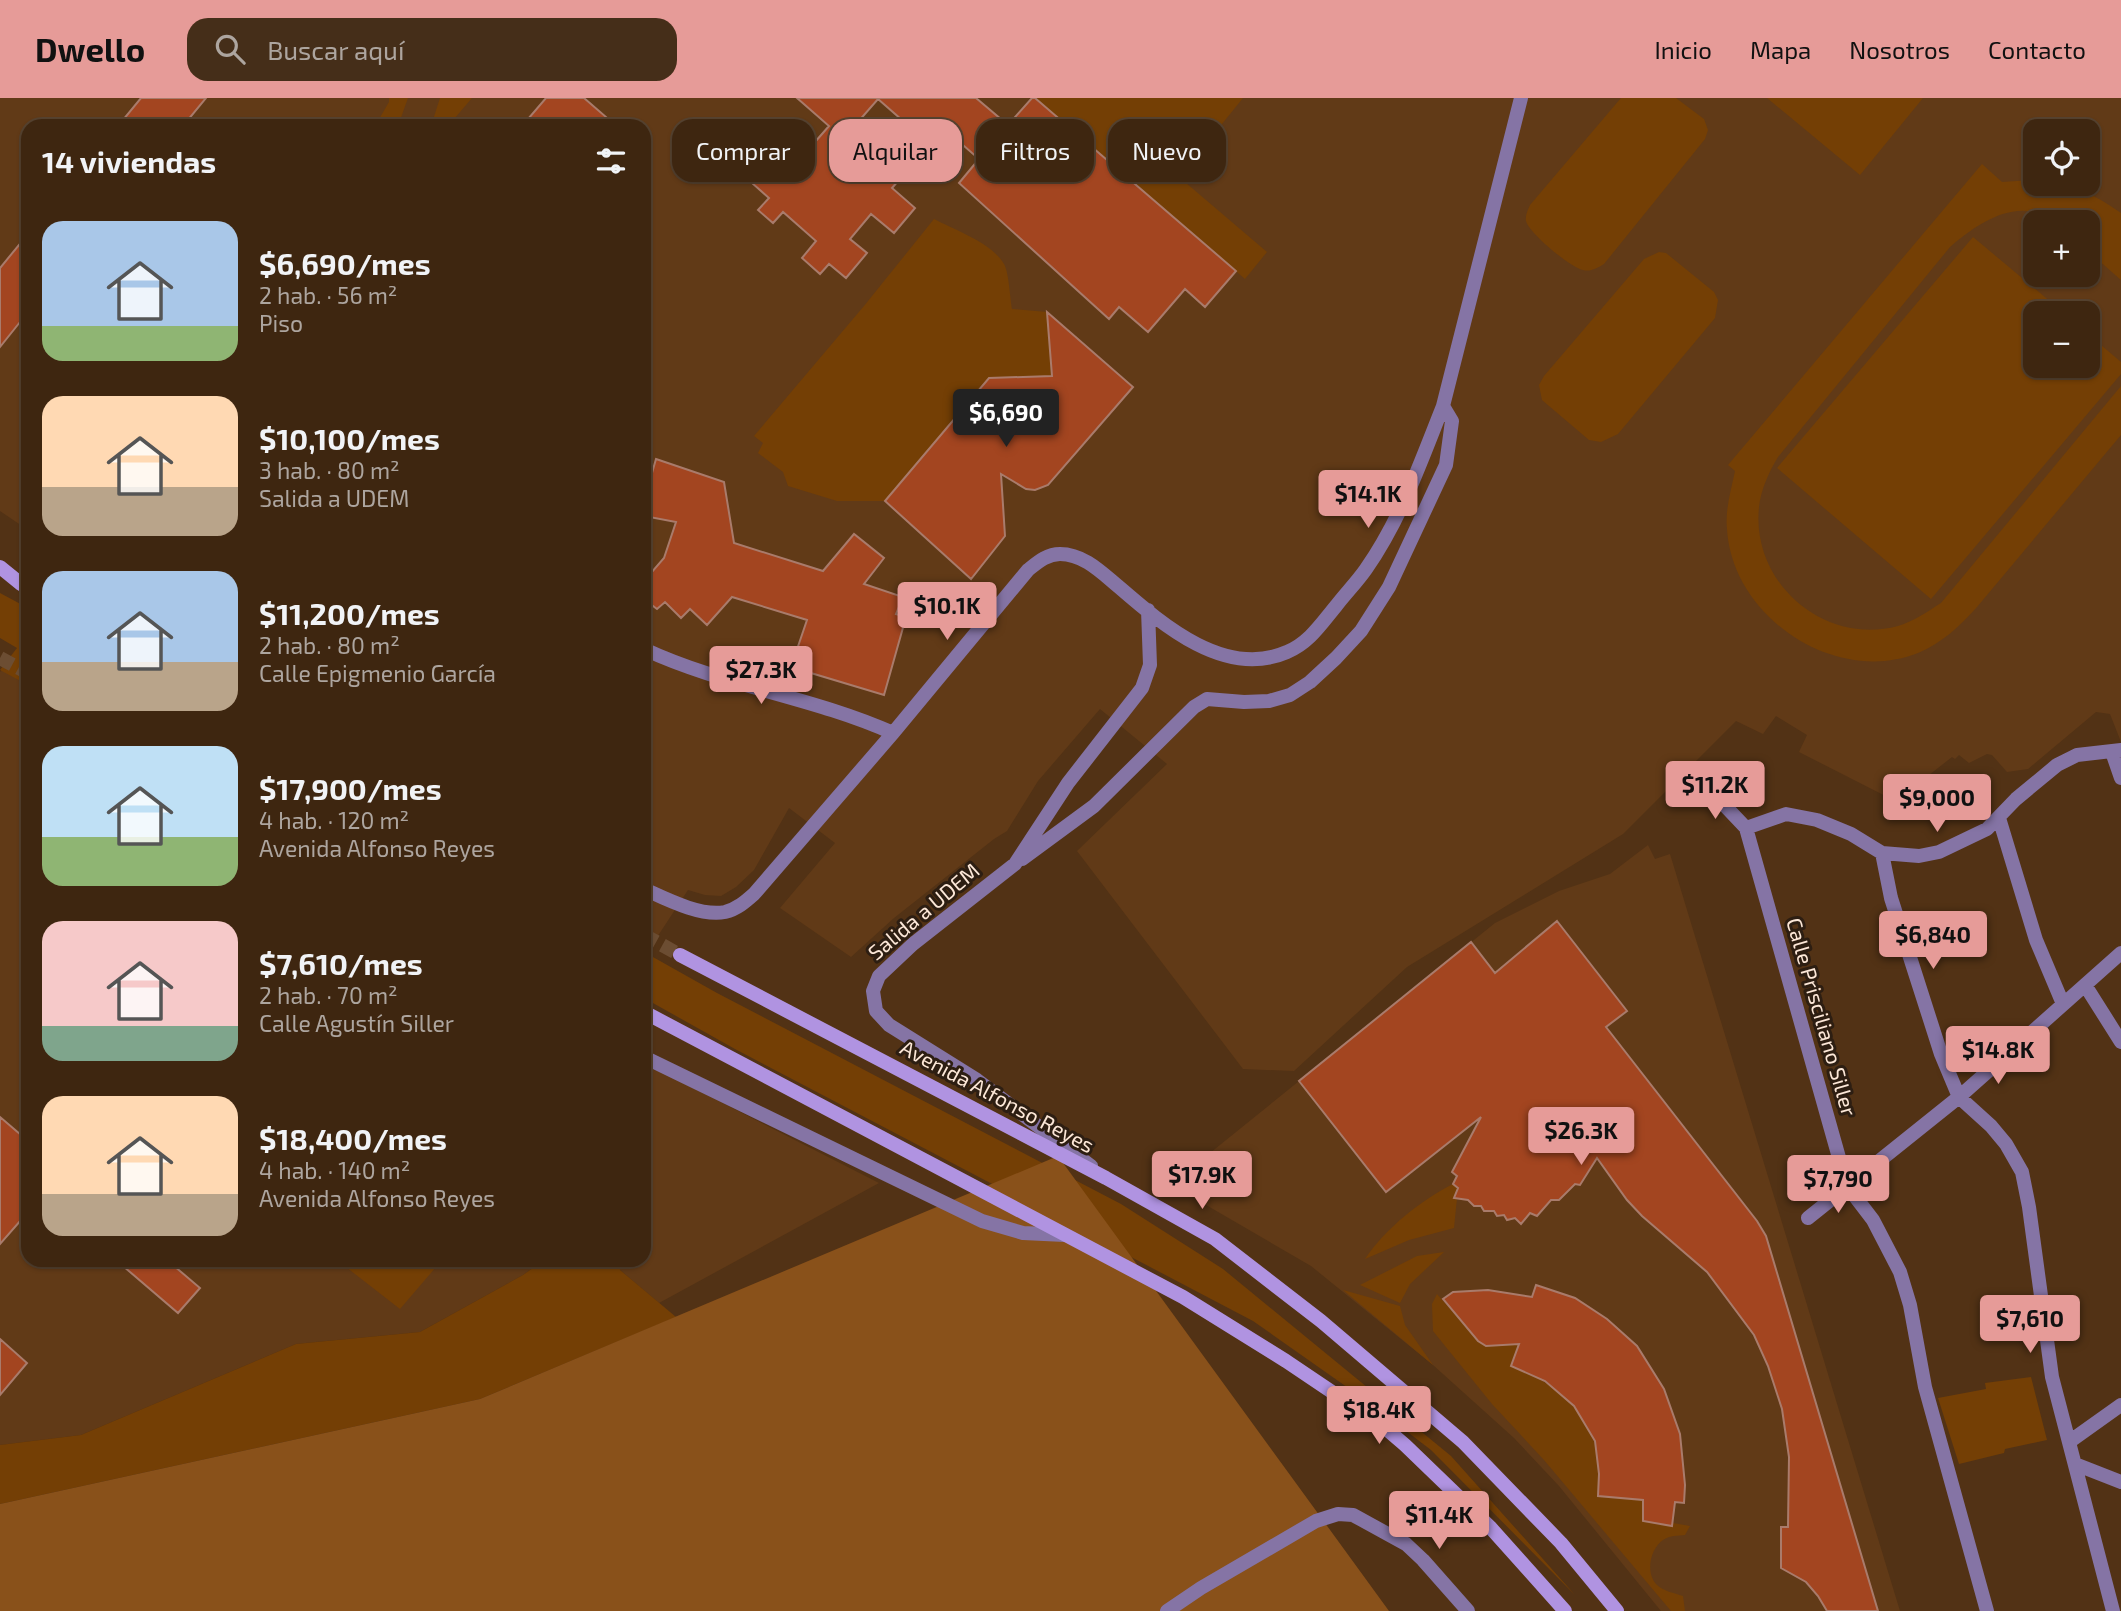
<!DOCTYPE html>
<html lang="es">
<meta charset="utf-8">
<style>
body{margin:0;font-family:"Exo 2",sans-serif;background:#452e19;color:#f1f3f6;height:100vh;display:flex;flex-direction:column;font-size:26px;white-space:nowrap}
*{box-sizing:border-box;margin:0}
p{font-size:23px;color:#ada59f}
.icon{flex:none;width:38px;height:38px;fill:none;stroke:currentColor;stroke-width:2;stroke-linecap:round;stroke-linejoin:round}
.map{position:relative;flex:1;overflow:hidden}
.details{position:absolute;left:21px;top:21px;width:630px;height:1148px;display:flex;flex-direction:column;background:#3e2610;border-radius:21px;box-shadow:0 2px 5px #0004,0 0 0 2px #574330}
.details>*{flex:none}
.hud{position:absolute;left:672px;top:21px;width:665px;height:63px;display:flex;gap:14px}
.fabs{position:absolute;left:2023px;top:21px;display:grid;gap:14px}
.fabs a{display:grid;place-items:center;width:77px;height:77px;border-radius:14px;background:#3e2610;box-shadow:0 2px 5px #0004,0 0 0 2px #574330;font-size:35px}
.price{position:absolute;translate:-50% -60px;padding:0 16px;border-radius:7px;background:#e69b98;color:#111;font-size:23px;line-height:46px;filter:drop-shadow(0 2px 4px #0008)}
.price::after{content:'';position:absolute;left:50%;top:42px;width:21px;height:16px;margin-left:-10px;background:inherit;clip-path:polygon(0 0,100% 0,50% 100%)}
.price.selected{background:#222;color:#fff}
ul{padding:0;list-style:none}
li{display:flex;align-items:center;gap:21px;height:175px;padding:0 21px}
li span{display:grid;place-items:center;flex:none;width:196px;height:140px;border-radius:21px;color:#555}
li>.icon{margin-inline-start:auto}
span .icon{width:84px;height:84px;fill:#fffc;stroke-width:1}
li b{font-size:30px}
h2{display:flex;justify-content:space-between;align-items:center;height:84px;padding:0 21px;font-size:30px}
.tag{padding:0 24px;border-radius:21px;background:#3e2610;box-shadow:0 2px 5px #0004,0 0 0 2px #574330;font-size:24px;line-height:63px}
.tag.selected{background:#e69b98;color:#111}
header{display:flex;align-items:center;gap:42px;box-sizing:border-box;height:98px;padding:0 35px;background:#e69b98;color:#111}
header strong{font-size:33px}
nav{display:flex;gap:38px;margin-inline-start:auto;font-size:24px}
.search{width:490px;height:63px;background:#452e19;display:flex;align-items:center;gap:18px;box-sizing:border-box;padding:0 24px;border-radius:21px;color:#ada59f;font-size:26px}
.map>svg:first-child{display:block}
.built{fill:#613a17;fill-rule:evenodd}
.green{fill:#743f05}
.forest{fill:#89511a}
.building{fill:#a34520;stroke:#a97b6b;stroke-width:2}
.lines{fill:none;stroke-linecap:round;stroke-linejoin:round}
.secondary-tunnel{stroke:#6c4d32;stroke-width:14;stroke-dasharray:14 7;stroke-linecap:butt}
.street{stroke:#8574a5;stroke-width:14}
.secondary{stroke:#b093e1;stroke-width:14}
.labels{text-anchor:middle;stroke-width:6;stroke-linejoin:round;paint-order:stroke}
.street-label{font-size:21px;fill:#fde8d8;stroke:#2d1e12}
</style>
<header>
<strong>Dwello</strong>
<div class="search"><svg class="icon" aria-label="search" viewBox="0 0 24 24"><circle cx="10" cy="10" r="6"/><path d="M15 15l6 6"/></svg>Buscar aquí</div>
<nav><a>Inicio</a><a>Mapa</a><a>Nosotros</a><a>Contacto</a></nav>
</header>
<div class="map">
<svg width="2121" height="1513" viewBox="0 0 2121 1513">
<rect width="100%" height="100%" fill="#523215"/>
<path class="built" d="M0,0H2121V644L2110,616L2096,614L2028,671L2007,674L1992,657L1987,656L1969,665L1959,657L1955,661L1952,659L1924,681L1921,678L1911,687L1920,704L1911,711L1799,654L1807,637L1776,618L1763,636L1736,623L1623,736L1407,869L1294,973L1243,971L1077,753L1167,666L1100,611L1038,683L1007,733L994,741L894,820L851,859L780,810L835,745L789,710L754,772L736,789L721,798L705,797L688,792L644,859V28H28V432L0,413ZM2035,33H2088V86H2035ZM2035,124H2088V177H2035ZM2035,215H2088V268H2035Z
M28,540V1162H544L523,1177L420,1234L296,1246L81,1337L0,1347V574Z
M1648,747L1655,761L1670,756L1900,1513H1661L1559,1388L1514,1340L1433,1267L1311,1168L1151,1075L1210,1055L1495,825L1559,793L1610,776Z
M644,969L664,975L879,1085L659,1205L620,1172L619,1162H644Z"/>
<path class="green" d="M389,0H408L398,28H375L389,4Z
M440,0H472L448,28H431Z
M1035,0H1243L1179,79L1267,154L1245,181Z
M1621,0H1676L1704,21L1708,32L1705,41L1604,166C1597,170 1591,174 1583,172C1571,170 1529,135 1526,123C1525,117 1528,112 1530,107Z
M1767,0H1923L1860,77Z
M1982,66L2002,84L2032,82L2035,83V86C2072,86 2091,94 2121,115V182L2088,153V124H2053C2020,96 1976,126 1950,149L1778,359C1769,374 1761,391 1759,409C1751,485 1824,548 1898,528C1914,523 1927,514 1941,505L2121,288V337L1977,509C1960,528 1942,545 1918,555C1835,588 1732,519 1727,431C1725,412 1731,392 1735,373L1728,367Z
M934,121C955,132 992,145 1004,166C1009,175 1010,200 1012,211L1047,214L1052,278L989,280L885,403H837L788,388L783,374L758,355L763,345L754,338L864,208Z
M1973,139L2064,215H2035V268H2088V236L2121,264V276L1931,501L1777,370Z
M1659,154L1666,155L1714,194L1718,202L1715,220L1618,336L1601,344L1589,342L1542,302L1539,287L1544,278L1644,161Z
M0,495L28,510V587L0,572L17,550L0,540Z
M644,854L717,895L1121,1106L1223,1171L1451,1358L1575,1497L1431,1352L1371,1306L1253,1223L735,951L644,900Z
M1453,1086L1458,1090L1454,1130L1409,1142L1365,1161C1386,1130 1420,1103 1453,1086Z
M1444,1154L1410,1186L1400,1205L1360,1187L1417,1158Z
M337,1162H442L400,1211Z
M544,1162H619L620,1172L676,1219L480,1301L0,1406V1347L81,1337L296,1246L420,1234L523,1177Z
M1343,1192L1400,1208L1405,1227L1433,1267Z
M1437,1196L1478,1243C1492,1252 1507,1245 1521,1239L1511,1268C1573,1293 1605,1328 1598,1398L1643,1402V1423L1672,1428L1673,1425L1690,1428L1685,1437C1678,1438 1670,1437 1663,1442C1650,1451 1645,1475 1657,1487C1663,1493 1674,1495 1683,1498L1685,1513H1671L1544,1362L1492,1306L1433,1233L1432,1206Z
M2031,1279L2047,1342L2005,1351L2004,1355L1959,1366L1938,1300L1986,1291L1985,1285Z"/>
<path class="forest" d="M1058,1058L1389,1513H0V1406L480,1301Z"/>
<path class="building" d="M141,0H206L183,28H118Z
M546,0H584L606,19L598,28H522Z
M797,0H976L1008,27L1032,0H1035L1236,173L1205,209L1185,191L1148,234L1119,209L1109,221L959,85L979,61L940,27L926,43L878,1L836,49L872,80L888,61L905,75L892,90L915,110L894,135L871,116L850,141L867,155L846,180L829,166L820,176L802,160L816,143L783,114L773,125L758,112L769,100L752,85L772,63L787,76L829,28Z
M28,136V214L0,249V170Z
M1047,214L1133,289L1048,387L1035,392L1026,391L1001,376L1005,438L971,481L885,403L989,280L1052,278Z
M656,361L724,384L734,445L823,473L854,436L884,460L864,486L903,499L896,516L906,519L884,597L791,569L807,522L732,499L707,527L690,511L681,520L665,504L657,511L644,501V483L664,460L676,424L644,418V403Z
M1557,823L1627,913L1606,929L1757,1123L1766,1138L1878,1513H1827L1818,1498L1806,1484L1781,1470V1429H1788L1789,1359L1782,1311L1768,1268L1754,1237L1707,1174L1642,1118L1627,1102L1597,1060L1580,1087L1575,1086L1559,1102H1551L1537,1118L1530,1115L1521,1126L1515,1120L1507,1122L1504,1117L1497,1118L1494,1113H1484L1481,1108H1474L1468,1102L1454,1100L1458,1090L1453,1086L1457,1078L1452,1074L1481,1019L1386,1094L1299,983L1471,844L1495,875Z
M0,1019L28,1043V1114L0,1146Z
M116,1162H167L200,1190L178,1215Z
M1536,1187L1575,1200L1607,1221L1637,1248L1664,1291L1680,1336L1685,1387L1684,1405L1675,1404L1672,1428L1643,1423V1402L1598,1398L1599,1376L1595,1343L1574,1308L1545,1283L1511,1268L1519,1246L1486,1248L1478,1243L1443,1201L1453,1194L1488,1192L1532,1199Z
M0,1241L27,1265L0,1297Z"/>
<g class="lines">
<path class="secondary-tunnel" d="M0,560L28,575
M644,837L680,857"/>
<path class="street" d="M644,551C723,588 813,599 893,635
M2112,654L2121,680
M1710,692L1746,730L1847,1088L1873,1122L1900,1174L1910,1207L1925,1289L1987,1513
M1999,720L2036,842L2063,906
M1746,730L1786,716L1817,722L1851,736L1882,755L1919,758L1939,754L1987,731L2016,701L2057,667L2077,657L2121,652
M1882,755L1891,800L1941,956L1959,999L1991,1028L2006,1046L2022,1074L2029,1109L2052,1279L2113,1513
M1022,761L1094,708L1194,609L1207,601L1244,604L1269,603L1290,597L1310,584L1336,560L1361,533L1389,489L1446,367L1452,323L1443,308
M644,791C666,801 701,819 725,814C737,811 745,804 754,796L893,635L1028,472C1038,464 1047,456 1060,456C1084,456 1102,475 1119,489C1163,527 1225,581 1287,554C1309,545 1321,526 1336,508C1346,495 1357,484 1366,471C1401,421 1421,363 1443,308L1521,0
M2085,887L2121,944
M644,959L982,1123L1023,1135L1065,1137
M1091,1068L977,982L889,927L876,913L873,893L879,878L913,846L1015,766L1068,685L1142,590L1150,567L1148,512
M1808,1120L1959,999L2121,855
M2069,1344L2121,1307
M2075,1366L2121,1384
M1167,1513L1201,1490L1316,1423L1338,1416L1353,1417L1406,1446L1423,1462L1468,1513"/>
<path class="secondary" d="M0,469L21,486
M680,857L1106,1080L1215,1141L1321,1223L1463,1344L1561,1445L1617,1513
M644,914L1183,1199L1286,1263L1384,1329L1405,1347L1490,1429L1565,1513"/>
</g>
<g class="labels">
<g class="street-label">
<text transform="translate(924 814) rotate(-40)" y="7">Salida a UDEM</text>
<text transform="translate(1821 919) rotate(74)" y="7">Calle Prisciliano Siller</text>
<text transform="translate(997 999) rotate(28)" y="7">Avenida Alfonso Reyes</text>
</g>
</g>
</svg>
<div class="fabs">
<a><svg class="icon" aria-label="locate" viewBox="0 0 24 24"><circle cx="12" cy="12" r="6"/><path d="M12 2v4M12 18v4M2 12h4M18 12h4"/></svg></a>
<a>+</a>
<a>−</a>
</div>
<b class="price selected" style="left:1006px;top:351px">$6,690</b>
<b class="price" style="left:1368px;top:432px">$14.1K</b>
<b class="price" style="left:947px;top:544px">$10.1K</b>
<b class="price" style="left:761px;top:608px">$27.3K</b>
<b class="price" style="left:1715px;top:723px">$11.2K</b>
<b class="price" style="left:1937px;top:736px">$9,000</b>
<b class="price" style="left:1933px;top:873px">$6,840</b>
<b class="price" style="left:1998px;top:988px">$14.8K</b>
<b class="price" style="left:1581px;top:1069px">$26.3K</b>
<b class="price" style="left:1202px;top:1113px">$17.9K</b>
<b class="price" style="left:1838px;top:1117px">$7,790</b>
<b class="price" style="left:2030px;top:1257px">$7,610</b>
<b class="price" style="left:1379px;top:1348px">$18.4K</b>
<b class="price" style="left:1439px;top:1453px">$11.4K</b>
<div class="hud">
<a class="tag">Comprar</a>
<a class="tag selected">Alquilar</a>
<a class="tag">Filtros</a>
<a class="tag">Nuevo</a>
</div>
<section class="details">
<h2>14 viviendas<svg class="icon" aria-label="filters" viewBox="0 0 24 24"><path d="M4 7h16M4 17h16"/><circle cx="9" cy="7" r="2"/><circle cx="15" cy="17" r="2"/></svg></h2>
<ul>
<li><span style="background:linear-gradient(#a9c7e8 75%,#8fb573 0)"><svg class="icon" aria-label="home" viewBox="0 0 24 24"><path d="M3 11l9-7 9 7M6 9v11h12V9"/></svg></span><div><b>$6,690/mes</b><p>2 hab. · 56 m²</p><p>Piso</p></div></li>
<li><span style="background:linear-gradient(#ffd9b3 65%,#b9a48a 0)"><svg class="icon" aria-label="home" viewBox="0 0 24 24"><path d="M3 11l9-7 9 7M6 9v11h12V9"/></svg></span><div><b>$10,100/mes</b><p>3 hab. · 80 m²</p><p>Salida a UDEM</p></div></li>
<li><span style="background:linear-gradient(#a9c7e8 65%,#b9a48a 0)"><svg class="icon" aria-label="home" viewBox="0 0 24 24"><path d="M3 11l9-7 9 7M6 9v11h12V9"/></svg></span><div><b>$11,200/mes</b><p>2 hab. · 80 m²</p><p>Calle Epigmenio García</p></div></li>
<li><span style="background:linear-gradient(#bfe0f5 65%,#8fb573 0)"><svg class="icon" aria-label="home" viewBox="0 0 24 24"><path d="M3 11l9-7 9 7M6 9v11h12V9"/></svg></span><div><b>$17,900/mes</b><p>4 hab. · 120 m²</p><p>Avenida Alfonso Reyes</p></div></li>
<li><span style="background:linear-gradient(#f6c9c9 75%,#7fa58c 0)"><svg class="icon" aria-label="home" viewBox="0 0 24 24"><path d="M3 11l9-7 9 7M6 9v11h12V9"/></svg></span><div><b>$7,610/mes</b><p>2 hab. · 70 m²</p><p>Calle Agustín Siller</p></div></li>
<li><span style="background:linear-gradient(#ffd9b3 70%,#b9a48a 0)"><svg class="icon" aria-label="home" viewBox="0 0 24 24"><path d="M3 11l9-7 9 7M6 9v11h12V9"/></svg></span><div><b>$18,400/mes</b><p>4 hab. · 140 m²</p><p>Avenida Alfonso Reyes</p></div></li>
</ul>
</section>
</div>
